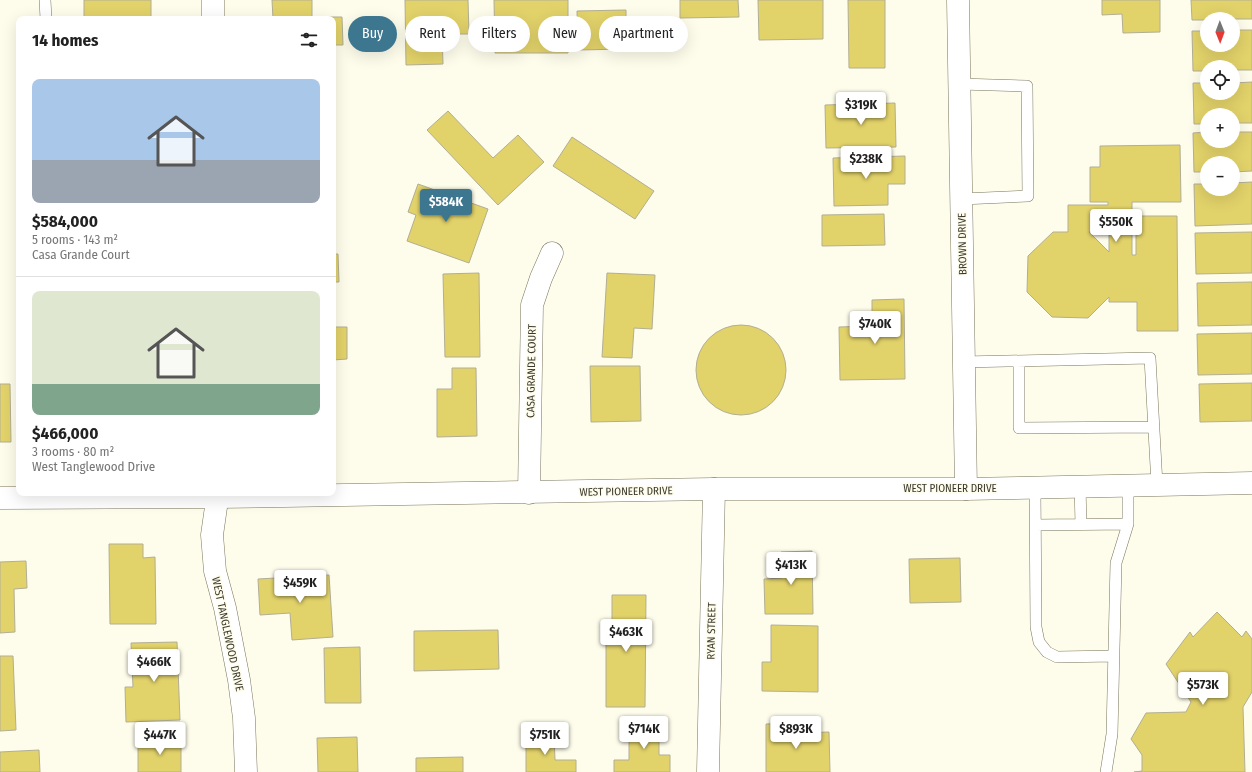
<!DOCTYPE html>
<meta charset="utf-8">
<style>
body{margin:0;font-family:"Fira Sans Condensed",sans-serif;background:#f2f2f2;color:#222;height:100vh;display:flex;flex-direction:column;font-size:15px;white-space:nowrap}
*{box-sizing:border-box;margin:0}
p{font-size:13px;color:#767676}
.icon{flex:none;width:22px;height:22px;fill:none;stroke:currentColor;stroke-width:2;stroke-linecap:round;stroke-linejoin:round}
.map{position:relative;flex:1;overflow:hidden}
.panel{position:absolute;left:16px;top:16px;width:320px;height:480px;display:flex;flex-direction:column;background:#fff;border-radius:8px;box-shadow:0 4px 16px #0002}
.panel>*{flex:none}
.guide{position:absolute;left:348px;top:16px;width:380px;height:36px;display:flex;gap:8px}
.needle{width:26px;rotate:179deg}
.tools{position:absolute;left:1200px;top:12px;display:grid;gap:8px}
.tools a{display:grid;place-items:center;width:40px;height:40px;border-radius:50%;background:#fff;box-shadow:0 4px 16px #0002;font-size:20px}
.price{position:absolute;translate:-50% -34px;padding:0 9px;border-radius:4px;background:#fff;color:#222;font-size:13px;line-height:26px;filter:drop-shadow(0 1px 2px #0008)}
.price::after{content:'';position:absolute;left:50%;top:24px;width:12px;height:9px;margin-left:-6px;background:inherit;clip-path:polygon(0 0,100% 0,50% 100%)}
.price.current{background:#3c768f;color:#fff}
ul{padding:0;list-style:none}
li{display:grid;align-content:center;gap:8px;height:212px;padding:0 16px}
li+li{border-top:1px solid #e0e0e0}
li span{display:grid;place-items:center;height:124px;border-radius:8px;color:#555}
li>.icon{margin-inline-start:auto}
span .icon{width:72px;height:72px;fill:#fffc;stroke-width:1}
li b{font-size:17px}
h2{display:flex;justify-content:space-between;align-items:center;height:48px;padding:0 16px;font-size:17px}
.pill{padding:0 14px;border-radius:18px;background:#fff;box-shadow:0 4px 16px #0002;font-size:14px;line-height:36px}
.pill.current{background:#3c768f;color:#fff}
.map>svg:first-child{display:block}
.building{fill:#e2d26a;stroke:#b2ae94;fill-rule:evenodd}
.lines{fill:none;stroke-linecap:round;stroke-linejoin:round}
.service-casing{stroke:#7a765e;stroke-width:12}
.minor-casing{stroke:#7a765e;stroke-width:23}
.secondary-casing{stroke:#7a765e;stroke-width:23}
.service{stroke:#fff;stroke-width:11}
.minor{stroke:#fff;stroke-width:22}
.secondary{stroke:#fff;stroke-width:22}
.labels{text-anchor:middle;stroke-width:3;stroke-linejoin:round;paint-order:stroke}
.street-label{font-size:11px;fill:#3b392e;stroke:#fefceb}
</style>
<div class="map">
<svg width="1252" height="772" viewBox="0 0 1252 772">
<rect width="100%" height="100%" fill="#fefceb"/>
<path class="building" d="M84,0H151V19H84Z
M272,0H312V17H342L343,45H333V19H273Z
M405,0H468L469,34H442L443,64L406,65Z
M494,0H568V53H495Z
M680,0H738L739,17L680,18Z
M758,0H823V39L759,40Z
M848,0H885V68H849Z
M1102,0H1160V32L1123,33L1122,14L1102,15Z
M1191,0H1252V19H1207V20H1192Z
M626,10V49L578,50L577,11Z
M1233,30H1252V70H1233V67H1207V71H1193L1192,31H1207V45H1233Z
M1252,82V123H1233V115H1207V124H1194L1193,83H1207V93H1233V83Z
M895,103L896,147L826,148L825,105Z
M448,111L493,158L518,135L544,162L498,205L427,130Z
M1207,132V141H1233V132H1252V171L1233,172V163H1207V172H1194L1193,133Z
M572,137L654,191L635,219L553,166Z
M1180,145L1181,202H1132V255H1136V216H1177L1178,331H1137V302H1109V297L1088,318L1052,317L1027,292L1028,256L1053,232H1068V205H1108V202H1090V167H1100V146ZM1089,232H1109V252Z
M905,156V184H888V205L834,206L833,158Z
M1252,182V224L1195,226L1194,184H1207V189H1233V183Z
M418,184L488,209L469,263L407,241L416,215L408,212Z
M884,214L885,245L822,246V215Z
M1252,232V273L1196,274L1195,233Z
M333,254H338L339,282H333Z
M479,273L480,357H445L443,274Z
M607,273L655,275L652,329L634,328L632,358L602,357Z
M1252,282V325L1198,326L1197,283Z
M904,299L905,379L840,380L839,327L872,326V300Z
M696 370a45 45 0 1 1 90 0a45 45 0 1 1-90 0Z
M333,327H347V359L333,360Z
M1252,333V374L1198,375L1197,334Z
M590,366H640L641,421L591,422Z
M452,368H476L477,436L437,437V389H452Z
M1252,383V421L1200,422L1199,384Z
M0,384H10L11,442H0Z
M109,544H143V558L155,557L156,624H110Z
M812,551L813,614H765L764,579L782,578L781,552Z
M960,558L961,602L910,603L909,559Z
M26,561L27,588L14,589L15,632L0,633V562Z
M329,575L333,637L292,640L290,613L260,615L258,579Z
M612,595H646L645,707H606V626H612Z
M1217,612L1242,637L1246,631L1252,639V692L1243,707L1245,772H1134L1142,771V755L1131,739L1146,713L1186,712L1191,702L1166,664L1190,632L1193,637Z
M771,625L818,626V692L762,691V662H771Z
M498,630L499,669L414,671V631Z
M177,642L180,720L126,722L125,687H133L131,643Z
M360,647L361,703H325L324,648Z
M0,656H13L16,730L0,731Z
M629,722H659V755H670V772H614V760H629Z
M801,723V733L829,732L830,772H766V724Z
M554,735L555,760H576V772H526V736Z
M357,737L358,772H318L317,738Z
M138,741H181V772H138Z
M39,750L40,772H0V752Z
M463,757V772H416V758Z"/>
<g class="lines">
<g class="service-casing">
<path id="service" d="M45,0L46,19
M960,84L1027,86L1028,196L962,199
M1019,361V428L1154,427
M964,362L1150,358L1157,485
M1080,486L1081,524
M1035,487L1036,627L1039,642L1047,652L1057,657L1114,656
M1035,525L1128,524
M1106,772L1112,734L1116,563L1128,524V485"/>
</g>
<g class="minor-casing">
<path id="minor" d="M213,0V19
M958,0L966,489
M218,493L212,535L215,571L225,608L239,680L244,718L246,772
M529,493L532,305L541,278L552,253
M708,772L714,489"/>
</g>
<g class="secondary-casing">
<path id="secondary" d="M0,498L218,497L714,489H966L1252,483"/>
</g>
<use href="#service" class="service"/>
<use href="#minor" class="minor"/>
<use href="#secondary" class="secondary"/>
</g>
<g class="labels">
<g class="street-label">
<text transform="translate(962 244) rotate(-91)" y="4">BROWN DRIVE</text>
<text transform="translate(531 371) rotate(-89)" y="4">CASA GRANDE COURT</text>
<text x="950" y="492">WEST PIONEER DRIVE</text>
<text transform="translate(626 491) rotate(-1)" y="4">WEST PIONEER DRIVE</text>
<text transform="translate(711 631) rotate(-89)" y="4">RYAN STREET</text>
<text transform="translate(228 634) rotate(78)" y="4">WEST TANGLEWOOD DRIVE</text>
</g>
</g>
</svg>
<div class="tools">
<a><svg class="needle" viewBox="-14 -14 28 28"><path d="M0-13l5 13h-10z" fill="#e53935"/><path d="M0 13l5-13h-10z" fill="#767676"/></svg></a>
<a><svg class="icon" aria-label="locate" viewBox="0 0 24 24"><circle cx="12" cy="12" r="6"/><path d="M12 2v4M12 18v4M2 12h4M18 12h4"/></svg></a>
<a>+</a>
<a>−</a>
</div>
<b class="price" style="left:861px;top:126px">$319K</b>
<b class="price" style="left:866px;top:180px">$238K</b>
<b class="price current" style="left:446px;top:223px">$584K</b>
<b class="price" style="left:1116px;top:243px">$550K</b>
<b class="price" style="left:875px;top:345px">$740K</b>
<b class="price" style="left:791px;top:586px">$413K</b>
<b class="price" style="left:300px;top:604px">$459K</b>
<b class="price" style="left:626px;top:653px">$463K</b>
<b class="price" style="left:154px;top:683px">$466K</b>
<b class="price" style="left:1203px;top:706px">$573K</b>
<b class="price" style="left:644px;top:750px">$714K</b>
<b class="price" style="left:796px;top:750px">$893K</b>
<b class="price" style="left:160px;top:756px">$447K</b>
<b class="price" style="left:545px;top:756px">$751K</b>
<div class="guide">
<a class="pill current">Buy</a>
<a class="pill">Rent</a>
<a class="pill">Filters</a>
<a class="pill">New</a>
<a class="pill">Apartment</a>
</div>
<section class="panel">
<h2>14 homes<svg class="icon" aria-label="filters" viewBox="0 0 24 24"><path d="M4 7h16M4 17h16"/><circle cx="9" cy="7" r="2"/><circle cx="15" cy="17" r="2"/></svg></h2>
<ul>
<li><span style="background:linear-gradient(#a9c7e8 65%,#9aa5b1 0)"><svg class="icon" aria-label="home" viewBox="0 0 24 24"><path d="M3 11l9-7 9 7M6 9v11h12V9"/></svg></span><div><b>$584,000</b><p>5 rooms · 143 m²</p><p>Casa Grande Court</p></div></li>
<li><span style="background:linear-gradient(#dfe7d0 75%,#7fa58c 0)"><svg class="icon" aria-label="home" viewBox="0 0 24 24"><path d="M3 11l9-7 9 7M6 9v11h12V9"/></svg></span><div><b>$466,000</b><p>3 rooms · 80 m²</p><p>West Tanglewood Drive</p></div></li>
</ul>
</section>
</div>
